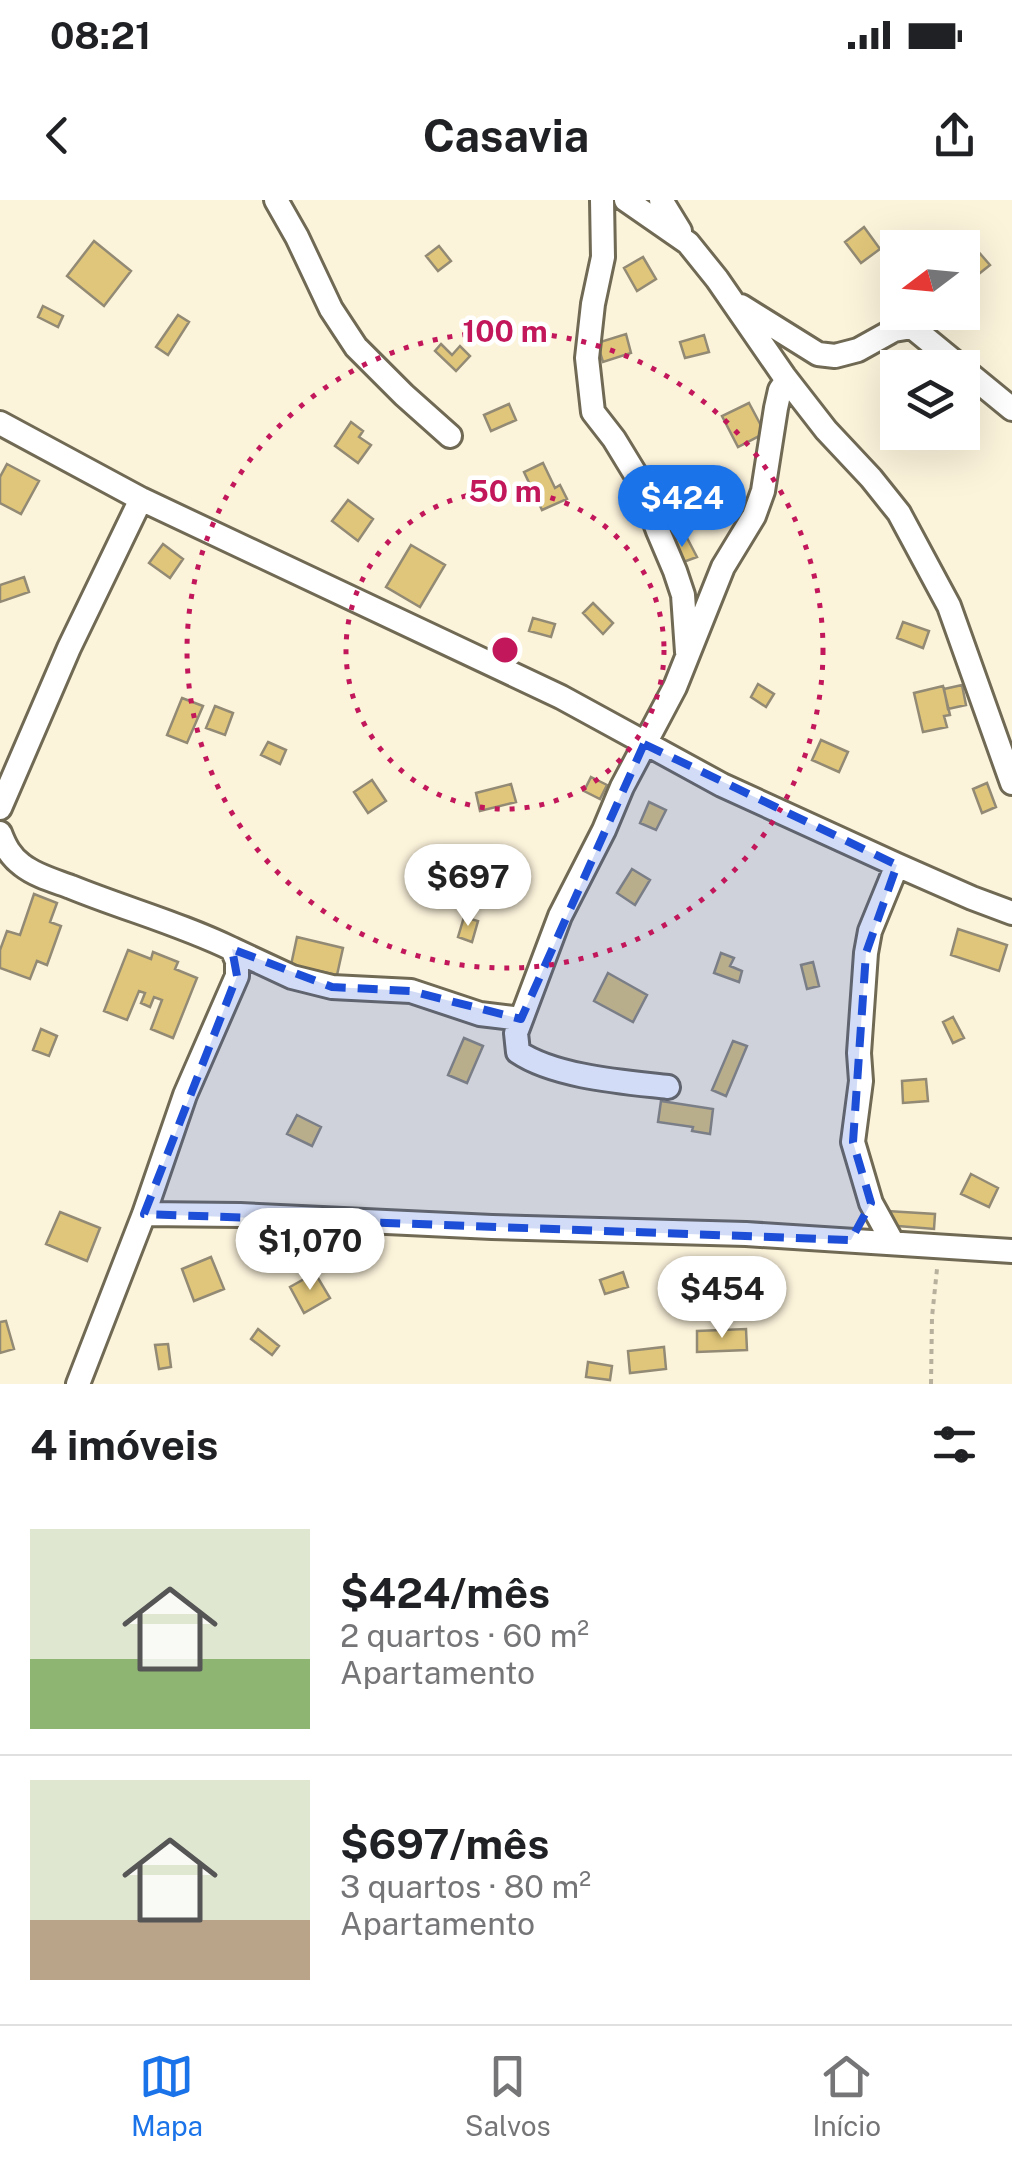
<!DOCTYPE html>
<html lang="pt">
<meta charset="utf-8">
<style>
body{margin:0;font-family:"Public Sans",sans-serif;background:#f6f6f6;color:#202124;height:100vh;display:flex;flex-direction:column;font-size:38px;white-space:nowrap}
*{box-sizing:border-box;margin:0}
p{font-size:32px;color:#757577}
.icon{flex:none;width:55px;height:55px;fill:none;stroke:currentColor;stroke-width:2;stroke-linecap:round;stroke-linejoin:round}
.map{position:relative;height:1184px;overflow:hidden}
.sheet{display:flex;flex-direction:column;background:#fff;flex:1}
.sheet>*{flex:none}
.needle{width:65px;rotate:254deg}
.fabs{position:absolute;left:880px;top:30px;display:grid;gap:20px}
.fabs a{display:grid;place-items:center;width:100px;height:100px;border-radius:0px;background:#fff;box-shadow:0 10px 40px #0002;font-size:50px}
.price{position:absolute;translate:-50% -85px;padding:0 22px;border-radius:35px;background:#fff;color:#222;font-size:32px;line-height:65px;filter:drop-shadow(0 2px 5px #0008)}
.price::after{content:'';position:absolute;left:50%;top:60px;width:30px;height:22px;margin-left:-15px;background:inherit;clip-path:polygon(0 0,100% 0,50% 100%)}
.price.active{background:#1a73e8;color:#fff}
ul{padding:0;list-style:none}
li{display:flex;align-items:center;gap:30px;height:250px;padding:0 30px}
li+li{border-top:2px solid #e0e0e0}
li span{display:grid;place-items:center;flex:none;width:280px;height:200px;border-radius:0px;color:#555}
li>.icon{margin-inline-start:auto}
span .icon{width:120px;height:120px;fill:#fffc;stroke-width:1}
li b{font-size:42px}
h2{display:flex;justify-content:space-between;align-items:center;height:120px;padding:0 30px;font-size:42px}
.status{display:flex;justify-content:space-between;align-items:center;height:70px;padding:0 50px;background:#fff;direction:ltr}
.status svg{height:28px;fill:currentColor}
header{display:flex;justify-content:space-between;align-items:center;height:130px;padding:0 30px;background:#fff;font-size:45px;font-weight:700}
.menu{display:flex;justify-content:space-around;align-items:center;height:140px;border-top:2px solid #e0e0e0;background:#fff;font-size:28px;color:#757577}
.menu a{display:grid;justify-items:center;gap:5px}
.menu .active{color:#1a73e8}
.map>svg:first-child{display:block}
.building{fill:#e0c67a;stroke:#928a74;stroke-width:2.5}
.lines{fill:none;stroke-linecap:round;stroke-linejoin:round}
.minor-casing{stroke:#706954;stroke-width:28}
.path{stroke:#b7b09d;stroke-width:4;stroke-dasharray:5 5;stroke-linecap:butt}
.minor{stroke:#fff;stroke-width:22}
.marked{fill:#1d4ed8;fill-opacity:0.2;stroke:#1d4ed8;stroke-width:8;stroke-dasharray:20 12;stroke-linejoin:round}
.ring{fill:none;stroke:#c2185b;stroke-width:5;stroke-dasharray:5 10}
.centre{fill:#c2185b;stroke:#fff;stroke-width:5}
.ring-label{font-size:30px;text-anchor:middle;font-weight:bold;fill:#c2185b;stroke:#fff;stroke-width:9;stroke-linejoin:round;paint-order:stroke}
</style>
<div class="status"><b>08:21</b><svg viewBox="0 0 49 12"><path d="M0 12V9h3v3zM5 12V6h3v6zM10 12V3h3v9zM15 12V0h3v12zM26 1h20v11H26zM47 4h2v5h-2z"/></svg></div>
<header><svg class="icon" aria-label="back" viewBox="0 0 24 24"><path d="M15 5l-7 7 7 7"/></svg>Casavia<svg class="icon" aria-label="share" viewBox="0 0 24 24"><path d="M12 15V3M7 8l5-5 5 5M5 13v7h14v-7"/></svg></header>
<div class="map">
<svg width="1012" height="1184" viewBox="0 0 1012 1184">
<rect width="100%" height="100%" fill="#fcf3db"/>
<path class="building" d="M864,27L880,49L861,63L845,42Z
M94,41L131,71L104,106L67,76Z
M439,46L451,61L438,71L426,56Z
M976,49L990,65L975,77L962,61Z
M643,57L656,79L637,91L624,68Z
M962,103L972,117L959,126L954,118L946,123L938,112H962Z
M43,106L63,116L58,127L38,117Z
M178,115L189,122L168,155L156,147Z
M626,134L631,153L603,162L597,143Z
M704,135L709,152L685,158L680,142Z
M441,144L452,155L460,146L470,156L456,171L435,151Z
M749,203L765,233L738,247L722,216Z
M509,204L516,220L491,231L484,215Z
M351,222L363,231L359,237L371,245L358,263L335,246Z
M543,263L555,288L560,285L567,299L542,310L524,272Z
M7,264L39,281L21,314L0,303V277Z
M348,300L373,319L358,341L332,321Z
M685,334L697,357L678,364L667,344Z
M163,344L183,359L170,378L149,363Z
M411,345L445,365L420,407L386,387Z
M24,377L29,392L0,402V385Z
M593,403L613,423L603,434L583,413Z
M533,418L555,424L551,437L529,431Z
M903,422L929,431L923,448L897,438Z
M758,484L774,494L766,507L751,497Z
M962,485L966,505L948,509L944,489Z
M943,486L950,515L944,516L947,527L923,532L914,493Z
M182,498L203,506L187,543L167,535Z
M215,506L233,513L225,535L206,528Z
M821,540L848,552L839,572L812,560Z
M268,542L286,550L280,564L261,555Z
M591,577L607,585L600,599L584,591Z
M372,580L386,601L368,613L354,592Z
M987,583L996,607L982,613L973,589Z
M511,584L516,602L480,611L476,593Z
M649,602L666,610L656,630L640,623Z
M632,669L650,680L635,705L617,693Z
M34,694L57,703L50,722L61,726L47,765L37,761L30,779L0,768V750L7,731L20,735Z
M464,717L478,721L472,742L458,737Z
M958,729L1007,745L999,771L951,755Z
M297,737L343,748L337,775L291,765Z
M128,750L151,759L153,752L178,762L175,769L197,778L173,838L151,829L162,800L154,797L150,807L141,803L145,793L139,791L127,820L104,811Z
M721,753L734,758L730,766L742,771L739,782L714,773Z
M813,762L819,786L807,789L801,765Z
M608,773L647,795L633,822L594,801Z
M953,817L964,838L953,843L943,822Z
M41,829L57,836L49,856L33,850Z
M464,838L483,846L467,883L448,875Z
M733,841L747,846L726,896L712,890Z
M926,879L928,901L903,903L902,881Z
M661,901L713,909L710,934L692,931L693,927L658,922Z
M297,915L321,927L312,946L287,934Z
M971,974L998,988L989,1007L961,994Z
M887,1011L935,1014L934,1029L886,1025Z
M60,1012L100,1028L87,1061L46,1044Z
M211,1057L224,1089L194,1101L182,1069Z
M623,1072L628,1087L605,1094L600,1080Z
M315,1073L330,1098L304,1113L290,1087Z
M6,1121L14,1149L0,1153V1122Z
M258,1129L279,1146L272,1155L251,1139Z
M746,1129L747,1150L697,1152V1131Z
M168,1144L171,1167L159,1169L155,1145Z
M664,1147L666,1169L630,1173L628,1151Z
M588,1162L612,1166L610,1180L586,1177Z"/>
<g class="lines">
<g class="minor-casing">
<path id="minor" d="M276,0L297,37L331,109L356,147L404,195L450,236
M602,0L603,57L593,104L587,158L593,212L614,239L639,280L658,331L675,371L683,395L687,452
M626,0L688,43L717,79L784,176L826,230L871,278L899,313L949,406L1012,583
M661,0L680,31
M741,106L818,154L835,156L858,150L894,130L912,127L962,168
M962,168L1012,209
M0,223L141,299L561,497L722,585L897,665L972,698L1012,713
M0,608L69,448L141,299
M0,633C5,646 10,656 22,665C36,676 55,681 71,687C125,709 181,724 232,749L237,761V776L185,895L144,1014L78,1184
M232,749L292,777L332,787L411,791L480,814L521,819
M668,887C624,882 555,877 518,852L516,833L560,716L604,630L622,587L675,487L723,367L754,316L763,291L776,208L780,190L787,180
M144,1014L240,1015L492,1027L746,1034L1012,1051
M893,1043L871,1003L853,942L861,881L859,853L866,753L870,731L897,665"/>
</g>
<path class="path" d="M931,1184L932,1117L937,1069"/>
<use href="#minor" class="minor"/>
</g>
<path class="marked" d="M644,544L897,665L866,753L853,942L871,1003L851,1040L144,1014L237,776L232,749L332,787L411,791L521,819Z"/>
<g class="ring">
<circle cx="505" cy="450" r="159"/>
<circle cx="505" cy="450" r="318"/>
</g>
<circle cx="505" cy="450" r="15" class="centre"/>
<g class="ring-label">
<text x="505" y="142">100 m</text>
<text x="505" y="302">50 m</text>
</g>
</svg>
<div class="fabs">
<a><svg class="needle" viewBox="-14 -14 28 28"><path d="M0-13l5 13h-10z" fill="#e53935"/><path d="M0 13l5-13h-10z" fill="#757577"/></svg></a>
<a><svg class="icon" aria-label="layers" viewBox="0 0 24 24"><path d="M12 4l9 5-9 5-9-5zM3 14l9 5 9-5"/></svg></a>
</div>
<b class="price active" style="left:682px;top:350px">$424</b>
<b class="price" style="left:468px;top:729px">$697</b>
<b class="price" style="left:310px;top:1093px">$1,070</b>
<b class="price" style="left:722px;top:1141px">$454</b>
</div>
<section class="sheet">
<h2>4 imóveis<svg class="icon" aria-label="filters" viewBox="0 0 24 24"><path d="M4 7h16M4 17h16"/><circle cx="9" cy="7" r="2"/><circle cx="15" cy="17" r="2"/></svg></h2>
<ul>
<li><span style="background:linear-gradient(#dfe7d0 65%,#8fb573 0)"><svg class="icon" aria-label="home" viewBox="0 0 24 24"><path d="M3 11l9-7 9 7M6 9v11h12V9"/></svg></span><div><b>$424/mês</b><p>2 quartos · 60 m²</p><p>Apartamento</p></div></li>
<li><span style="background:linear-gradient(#dfe7d0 70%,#b9a48a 0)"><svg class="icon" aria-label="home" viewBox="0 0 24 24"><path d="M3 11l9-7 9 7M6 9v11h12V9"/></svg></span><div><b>$697/mês</b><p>3 quartos · 80 m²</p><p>Apartamento</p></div></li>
</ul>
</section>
<nav class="menu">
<a class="active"><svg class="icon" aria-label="map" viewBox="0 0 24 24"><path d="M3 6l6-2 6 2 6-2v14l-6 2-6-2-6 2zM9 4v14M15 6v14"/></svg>Mapa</a>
<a><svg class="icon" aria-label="saved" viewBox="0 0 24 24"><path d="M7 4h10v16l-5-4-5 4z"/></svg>Salvos</a>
<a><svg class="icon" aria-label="home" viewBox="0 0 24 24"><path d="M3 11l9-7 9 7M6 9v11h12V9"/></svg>Início</a>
</nav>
